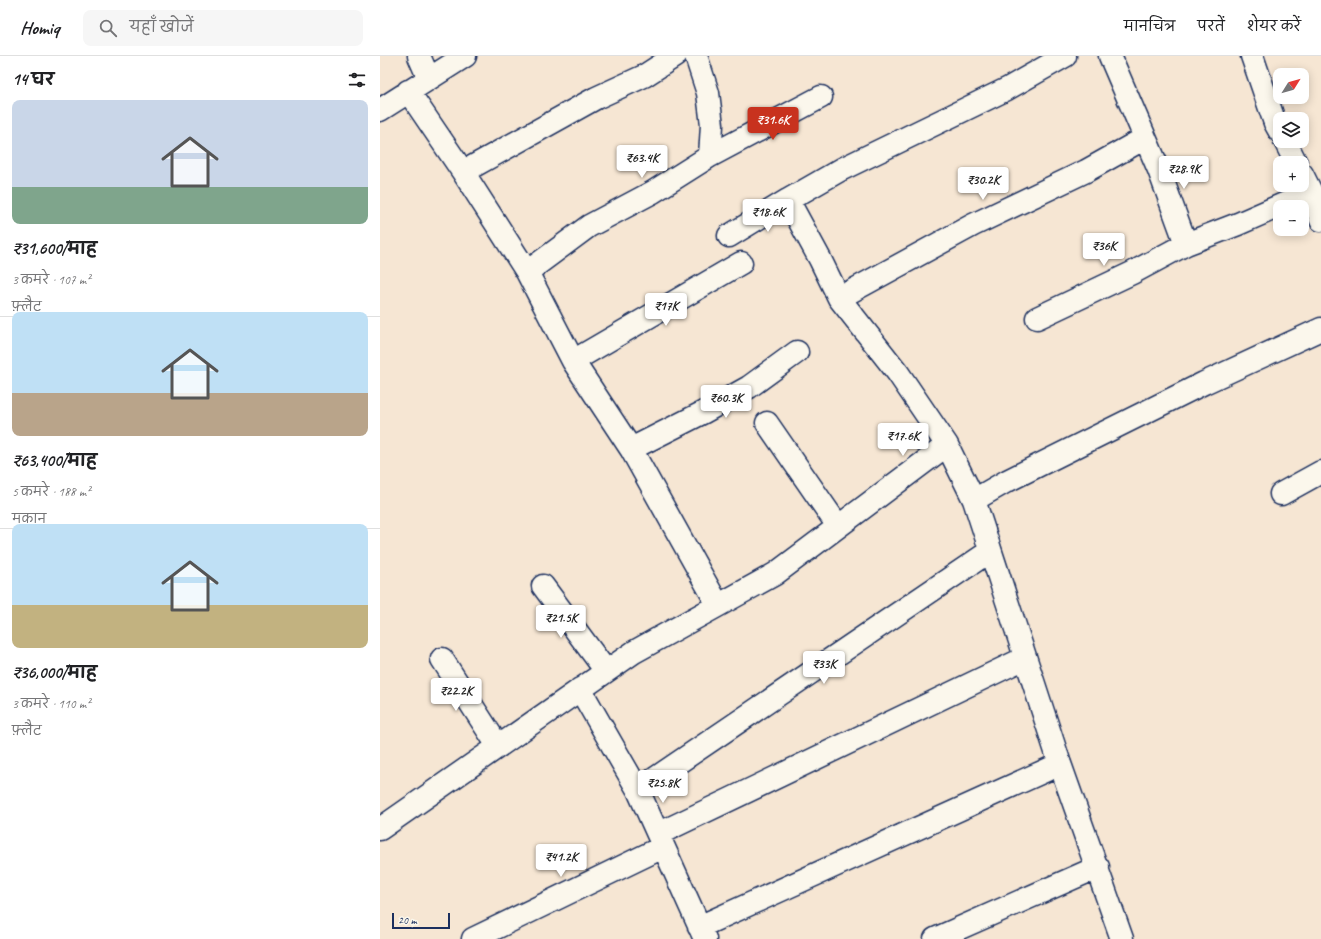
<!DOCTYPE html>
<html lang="hi">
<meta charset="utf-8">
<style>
body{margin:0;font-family:Caveat,"Playpen Sans Deva",sans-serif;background:#f6f6f6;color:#202124;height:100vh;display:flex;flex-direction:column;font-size:15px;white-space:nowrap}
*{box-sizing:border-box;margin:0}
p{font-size:13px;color:#757577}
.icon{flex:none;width:22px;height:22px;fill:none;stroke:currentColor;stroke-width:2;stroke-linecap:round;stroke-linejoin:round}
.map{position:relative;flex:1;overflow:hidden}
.side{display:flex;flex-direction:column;background:#fff;width:380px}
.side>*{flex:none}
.needle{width:26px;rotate:53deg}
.buttons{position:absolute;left:893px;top:12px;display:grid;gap:8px}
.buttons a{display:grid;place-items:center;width:36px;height:36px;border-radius:8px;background:#fff;box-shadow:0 2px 10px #0003;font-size:20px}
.scale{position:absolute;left:12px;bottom:10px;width:58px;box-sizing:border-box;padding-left:4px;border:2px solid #1b2f5e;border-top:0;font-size:11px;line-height:14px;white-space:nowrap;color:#1b2f5e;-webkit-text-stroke:3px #fbf7ec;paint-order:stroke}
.price{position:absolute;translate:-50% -34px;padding:0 9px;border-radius:4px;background:#fff;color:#222;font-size:13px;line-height:26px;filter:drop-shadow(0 1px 2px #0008)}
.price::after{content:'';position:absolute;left:50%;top:24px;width:12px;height:9px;margin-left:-6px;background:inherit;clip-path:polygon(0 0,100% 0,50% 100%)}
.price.on{background:#c8321e;color:#fff}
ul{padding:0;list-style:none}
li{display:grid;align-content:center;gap:8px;height:212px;padding:0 12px}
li+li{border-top:1px solid #e0e0e0}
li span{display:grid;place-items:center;height:124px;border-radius:8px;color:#555}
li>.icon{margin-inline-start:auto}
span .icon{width:72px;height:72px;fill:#fffc;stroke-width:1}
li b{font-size:17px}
h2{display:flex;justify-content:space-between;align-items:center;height:48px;padding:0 12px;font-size:17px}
header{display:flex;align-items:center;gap:24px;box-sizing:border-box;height:56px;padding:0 20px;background:#fff;border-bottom:1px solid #e0e0e0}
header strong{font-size:19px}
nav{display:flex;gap:22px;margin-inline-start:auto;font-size:14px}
.search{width:280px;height:36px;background:#f6f6f6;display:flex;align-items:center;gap:10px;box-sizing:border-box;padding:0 14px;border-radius:8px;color:#757577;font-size:15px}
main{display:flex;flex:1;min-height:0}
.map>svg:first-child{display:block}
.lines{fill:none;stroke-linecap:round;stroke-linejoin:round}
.minor-casing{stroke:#1b2f5e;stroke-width:25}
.minor{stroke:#fbf7ec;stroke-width:22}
</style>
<header>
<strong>Homiq</strong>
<div class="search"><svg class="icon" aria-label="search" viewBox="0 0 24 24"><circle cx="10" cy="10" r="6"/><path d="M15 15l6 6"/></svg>यहाँ खोजें</div>
<nav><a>मानचित्र</a><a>परतें</a><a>शेयर करें</a></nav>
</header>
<main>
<section class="side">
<h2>14 घर<svg class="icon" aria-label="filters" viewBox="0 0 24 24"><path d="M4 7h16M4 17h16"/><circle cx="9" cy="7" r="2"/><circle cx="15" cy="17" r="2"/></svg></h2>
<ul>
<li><span style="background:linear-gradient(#c9d6e8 70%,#7fa58c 0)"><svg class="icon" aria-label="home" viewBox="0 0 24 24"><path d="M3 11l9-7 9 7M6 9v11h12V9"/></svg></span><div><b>₹31,600/माह</b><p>3 कमरे · 107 m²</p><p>फ़्लैट</p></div></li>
<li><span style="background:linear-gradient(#bfe0f5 65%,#b9a48a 0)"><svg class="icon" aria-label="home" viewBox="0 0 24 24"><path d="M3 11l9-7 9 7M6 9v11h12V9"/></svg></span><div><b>₹63,400/माह</b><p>5 कमरे · 188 m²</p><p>मकान</p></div></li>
<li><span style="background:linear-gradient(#bfe0f5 65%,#c2b280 0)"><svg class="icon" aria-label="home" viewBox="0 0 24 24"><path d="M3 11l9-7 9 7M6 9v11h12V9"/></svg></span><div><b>₹36,000/माह</b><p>3 कमरे · 110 m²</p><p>फ़्लैट</p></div></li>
</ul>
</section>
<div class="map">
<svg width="941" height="883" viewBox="0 0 941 883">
<rect width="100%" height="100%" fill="#f6e6d3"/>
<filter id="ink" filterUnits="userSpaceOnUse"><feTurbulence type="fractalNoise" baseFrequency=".025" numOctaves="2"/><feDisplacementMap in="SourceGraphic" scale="8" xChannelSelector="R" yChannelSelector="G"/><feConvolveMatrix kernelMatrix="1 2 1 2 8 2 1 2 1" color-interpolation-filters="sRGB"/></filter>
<g filter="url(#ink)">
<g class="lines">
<g class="minor-casing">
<path id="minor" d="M39,0L49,23
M730,0L779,114L806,188L858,168L931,136
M872,0L895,67L900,76
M28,35L83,116L147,216L193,305L251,393L338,549
M0,54L85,0
M905,85L916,107
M330,100L441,41
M83,116L216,42L264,20L295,0
M922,118L931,136L941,164
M349,180L408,144
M147,216L209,170L273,136L330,100L332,69L328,37L316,0
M459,242L593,169L706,115L765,82
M657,262L752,217L806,188
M193,305L361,207
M387,367L458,470
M567,389L594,444
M251,393L324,356L369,331L417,296
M901,438L941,416
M163,530L226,615
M62,603L118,690
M200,633L258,734L325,883
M258,734L610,495
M0,773L254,596L395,518L567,389L518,317L459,242L440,203L408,144L462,113L627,33L685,0
M278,778L645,602
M319,871L680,708
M93,883L283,791
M555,883L718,811
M742,883L680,708L594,444L627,425L824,327L941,273"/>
</g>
<use href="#minor" class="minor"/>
</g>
</g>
</svg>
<div class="buttons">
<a><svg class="needle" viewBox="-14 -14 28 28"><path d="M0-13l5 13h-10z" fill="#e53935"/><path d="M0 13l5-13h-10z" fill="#757577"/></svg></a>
<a><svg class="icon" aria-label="layers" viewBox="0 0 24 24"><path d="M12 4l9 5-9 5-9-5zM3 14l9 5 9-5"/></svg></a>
<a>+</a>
<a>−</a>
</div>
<div class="scale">20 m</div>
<b class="price on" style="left:393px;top:85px">₹31.6K</b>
<b class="price" style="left:262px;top:123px">₹63.4K</b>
<b class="price" style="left:804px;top:134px">₹28.9K</b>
<b class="price" style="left:603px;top:145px">₹30.2K</b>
<b class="price" style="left:388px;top:177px">₹18.6K</b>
<b class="price" style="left:724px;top:211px">₹36K</b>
<b class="price" style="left:286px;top:271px">₹17K</b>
<b class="price" style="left:346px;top:363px">₹60.3K</b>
<b class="price" style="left:523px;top:401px">₹17.6K</b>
<b class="price" style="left:181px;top:583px">₹21.5K</b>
<b class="price" style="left:444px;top:629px">₹33K</b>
<b class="price" style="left:76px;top:656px">₹22.2K</b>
<b class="price" style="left:283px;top:748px">₹25.8K</b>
<b class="price" style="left:181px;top:822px">₹41.2K</b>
</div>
</main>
